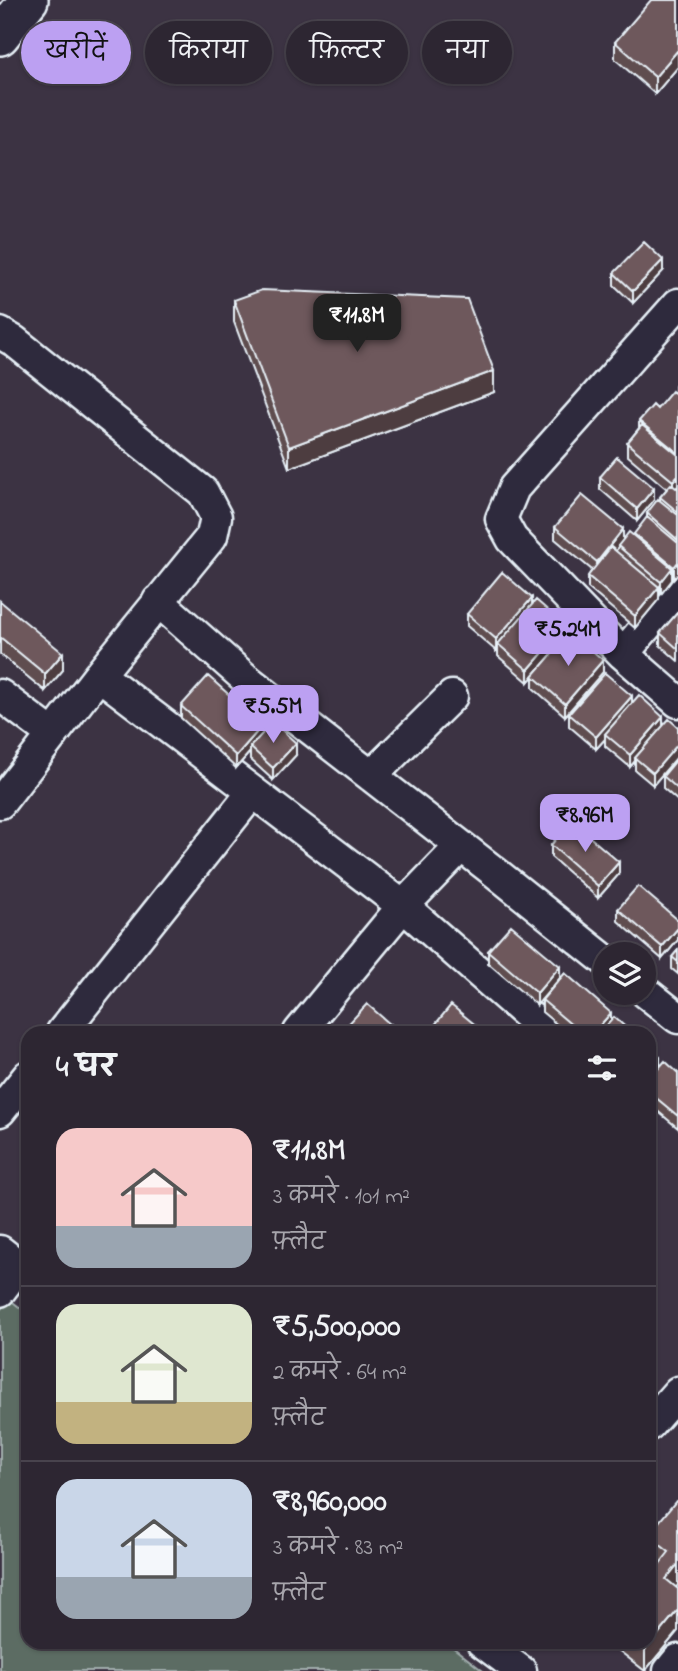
<!DOCTYPE html>
<html lang="hi">
<meta charset="utf-8">
<style>
body{margin:0;font-family:"Indie Flower","Playpen Sans Deva",sans-serif;background:#39323e;color:#f1f3f6;height:100vh;display:flex;flex-direction:column;font-size:26px;white-space:nowrap}
*{box-sizing:border-box;margin:0}
p{font-size:23px;color:#a7a5ac}
.icon{flex:none;width:38px;height:38px;fill:none;stroke:currentColor;stroke-width:2;stroke-linecap:round;stroke-linejoin:round}
.map{position:relative;flex:1;overflow:hidden}
.drawer{position:absolute;left:21px;top:1026px;width:635px;height:623px;display:flex;flex-direction:column;background:#2d2632;border-radius:21px;box-shadow:0 2px 5px #0004,0 0 0 2px #48434d}
.drawer>*{flex:none}
.hud{position:absolute;left:21px;top:21px;width:637px;height:63px;display:flex;gap:14px}
.fabs{position:absolute;left:593px;top:942px;display:grid;gap:14px}
.fabs a{display:grid;place-items:center;width:63px;height:63px;border-radius:50%;background:#2d2632;box-shadow:0 2px 5px #0004,0 0 0 2px #48434d;font-size:35px}
.price{position:absolute;translate:-50% -60px;padding:0 16px;border-radius:14px;background:#bca0f2;color:#111;font-size:23px;line-height:46px;filter:drop-shadow(0 2px 4px #0008)}
.price::after{content:'';position:absolute;left:50%;top:42px;width:21px;height:16px;margin-left:-10px;background:inherit;clip-path:polygon(0 0,100% 0,50% 100%)}
.price.on{background:#222;color:#fff}
ul{padding:0;list-style:none}
li{display:flex;align-items:center;gap:21px;height:175px;padding:0 35px}
li+li{border-top:2px solid #48434d}
li span{display:grid;place-items:center;flex:none;width:196px;height:140px;border-radius:21px;color:#555}
li>.icon{margin-inline-start:auto}
span .icon{width:84px;height:84px;fill:#fffc;stroke-width:1}
li b{font-size:30px}
h2{display:flex;justify-content:space-between;align-items:center;height:84px;padding:0 35px;font-size:30px}
.pill{padding:0 24px;border-radius:32px;background:#2d2632;box-shadow:0 2px 5px #0004,0 0 0 2px #48434d;font-size:24px;line-height:63px}
.pill.on{background:#bca0f2;color:#111}
.map>svg:first-child{display:block}
.green{fill:#5b6c64;stroke:#a2aeae;stroke-width:2}
.lines{fill:none;stroke-linecap:round;stroke-linejoin:round}
.minor-casing{stroke:#e8f1f8;stroke-width:35}
.tertiary-casing{stroke:#e8f1f8;stroke-width:42}
.minor{stroke:#2f2a3d;stroke-width:30}
.tertiary{stroke:#2f2a3d;stroke-width:37}
.wall{fill:#5f4d4f;stroke:#e8f1f8;stroke-width:2}
.shaded-wall{fill:#4d3e40;stroke:#e8f1f8;stroke-width:2}
.building{fill:#6e595c;stroke:#e8f1f8;stroke-width:2}
</style>
<div class="map">
<svg width="678" height="1671" viewBox="0 0 678 1671">
<rect width="100%" height="100%" fill="#3c3343"/>
<filter id="ink" filterUnits="userSpaceOnUse"><feTurbulence type="fractalNoise" baseFrequency=".0143" numOctaves="2"/><feDisplacementMap in="SourceGraphic" scale="14" xChannelSelector="R" yChannelSelector="G"/><feConvolveMatrix kernelMatrix="1 2 1 2 8 2 1 2 1" color-interpolation-filters="sRGB"/></filter>
<g filter="url(#ink)">
<path class="green" d="M9,1299L28,1314V1642H446L483,1671H0V1310Z"/>
<g class="lines">
<g class="minor-casing">
<path id="minor" d="M678,304L514,488L501,519L512,539L623,654L678,702
M0,333L14,341L203,492L216,517L212,536L99,675L0,803
M158,601L245,678L496,873L606,961
M623,654L678,589
M99,675L403,906L461,846
M0,695L53,735
M371,776L452,696
M644,991L678,1018
M62,1032L252,793
M299,1032L403,906L547,1032
M0,1111L28,1076
M0,1251L28,1273
M0,1291L19,1266
M649,1425L678,1392
M482,1642L521,1671
M669,1671L678,1660"/>
</g>
<g class="tertiary-casing">
<path id="tertiary" d="M0,36L29,0"/>
</g>
<use href="#minor" class="minor"/>
<use href="#tertiary" class="tertiary"/>
</g>
<path class="wall" d="M678,0V67L655,94L615,59V42Z
M663,271L633,303L614,285V273Z
M234,300L494,392L289,468L234,322Z
M678,383V574L674,579L672,578V580L661,594L659,592V599L635,628L588,588V576L592,570L555,539V527L623,539L634,537V534L647,519V513L660,500V497L667,489L627,455V443L639,428V421L657,409L675,394V386Z
M600,477L654,500L637,521L600,489Z
M0,601L63,670L45,691L0,654Z
M532,605L603,672L565,716L533,688V676L528,682L498,656V649L496,651L467,626V614Z
M678,612V661L660,645V633Z
M632,703L663,725L678,727V756L653,785L635,770V761L630,767L605,746V739L596,749L569,726V714Z
M181,706L263,733L296,755L273,780L250,759V752L236,768L181,718Z
M678,758V801L663,788V776Z
M551,845L619,874L598,898L551,857Z
M618,909L678,920V940L662,959L618,921Z
M678,950V974L672,969V957Z
M488,951L560,966L537,1005L488,963Z
M542,1000L611,1021L631,1032H566L542,1012Z
M649,1048L660,1066L678,1073V1128L649,1104Z
M678,1502V1585L676,1587L678,1589V1631L645,1671L608,1642H649L654,1571L658,1565L649,1557V1534Z"/>
<path class="shaded-wall" d="M678,50V67L655,94V77Z
M663,260V271L633,303V291Z
M494,371V392L289,468V447Z
M678,475V487L673,493V481Z
M654,488V500L637,521V509Z
M623,529V541L618,546V548L597,574V562Z
M678,562V574L674,579V567Z
M672,568V580L661,594V582Z
M659,587V599L635,628V616Z
M532,598V610L498,644V649L496,651V639Z
M566,626V638L528,682V670Z
M63,653V670L45,691V674Z
M603,660V672L565,716V704Z
M632,696V708L605,734V739L596,749V737Z
M663,717V729L635,758V761L630,767V755Z
M263,725V737L250,747V752L236,768V756Z
M296,743V755L273,780V768Z
M678,744V756L653,785V773Z
M619,862V874L598,898V886Z
M678,928V940L662,959V947Z
M560,966V978L537,1005V993Z
M611,1013V1025L604,1032H594Z
M391,1025V1032H384Z
M660,1058V1070L649,1083V1071Z
M678,1564V1585L666,1600V1579Z
M678,1610V1631L645,1671V1650Z"/>
<path class="building" d="M651,0H678V50L655,77L615,42Z
M644,242L663,260L633,291L614,273Z
M262,290L467,299L494,371L289,447L234,300Z
M672,391L678,396V453L639,421L653,405L657,409Z
M642,425L678,455V475L673,481L627,443Z
M617,457L654,488L637,509L600,477Z
M671,484L676,488L678,486V512L660,497Z
M582,495L623,529L597,562L555,527Z
M658,499L678,515V540L647,513Z
M647,517L678,543V562L674,567L634,534Z
M629,532L672,568L661,582L618,546Z
M611,547L659,587L635,616L588,576Z
M502,572L532,598L496,639L467,614Z
M536,600L566,626L528,670L498,644Z
M0,601L63,653L45,674L0,637Z
M678,612V649L660,633Z
M571,632L603,660L565,704L533,676Z
M605,673L632,696L596,737L569,714Z
M208,676L263,725L236,756L181,706Z
M639,695L663,717L630,755L605,734Z
M669,719L678,727V744L653,773L635,758Z
M273,722L296,743L273,768L250,747Z
M678,758V789L663,776Z
M571,821L619,862L598,886L551,845Z
M638,886L678,920V928L662,947L618,909Z
M511,925L560,966L537,993L488,951Z
M678,950V962L672,957Z
M565,973L611,1013L594,1032H580L542,1000Z
M367,1004L391,1025L384,1032H341Z
M451,1005L484,1032H429Z
M614,1017L631,1032H601Z
M649,1048L660,1058L649,1071Z
M665,1061L678,1073V1116L649,1092V1079Z
M676,1501L678,1502V1564L666,1579L678,1589V1610L645,1650L634,1642H649V1567L654,1571L669,1552L649,1536V1534Z"/>
</g>
</svg>
<div class="fabs">
<a><svg class="icon" aria-label="layers" viewBox="0 0 24 24"><path d="M12 4l9 5-9 5-9-5zM3 14l9 5 9-5"/></svg></a>
</div>
<b class="price on" style="left:357px;top:354px">₹11.8M</b>
<b class="price" style="left:568px;top:668px">₹5.24M</b>
<b class="price" style="left:273px;top:745px">₹5.5M</b>
<b class="price" style="left:585px;top:854px">₹8.96M</b>
<div class="hud">
<a class="pill on">खरीदें</a>
<a class="pill">किराया</a>
<a class="pill">फ़िल्टर</a>
<a class="pill">नया</a>
</div>
<section class="drawer">
<h2>4 घर<svg class="icon" aria-label="filters" viewBox="0 0 24 24"><path d="M4 7h16M4 17h16"/><circle cx="9" cy="7" r="2"/><circle cx="15" cy="17" r="2"/></svg></h2>
<ul>
<li><span style="background:linear-gradient(#f6c9c9 70%,#9aa5b1 0)"><svg class="icon" aria-label="home" viewBox="0 0 24 24"><path d="M3 11l9-7 9 7M6 9v11h12V9"/></svg></span><div><b>₹11.8M</b><p>3 कमरे · 101 m²</p><p>फ़्लैट</p></div></li>
<li><span style="background:linear-gradient(#dfe7d0 70%,#c2b280 0)"><svg class="icon" aria-label="home" viewBox="0 0 24 24"><path d="M3 11l9-7 9 7M6 9v11h12V9"/></svg></span><div><b>₹5,500,000</b><p>2 कमरे · 64 m²</p><p>फ़्लैट</p></div></li>
<li><span style="background:linear-gradient(#c9d6e8 70%,#9aa5b1 0)"><svg class="icon" aria-label="home" viewBox="0 0 24 24"><path d="M3 11l9-7 9 7M6 9v11h12V9"/></svg></span><div><b>₹8,960,000</b><p>3 कमरे · 83 m²</p><p>फ़्लैट</p></div></li>
</ul>
</section>
</div>
